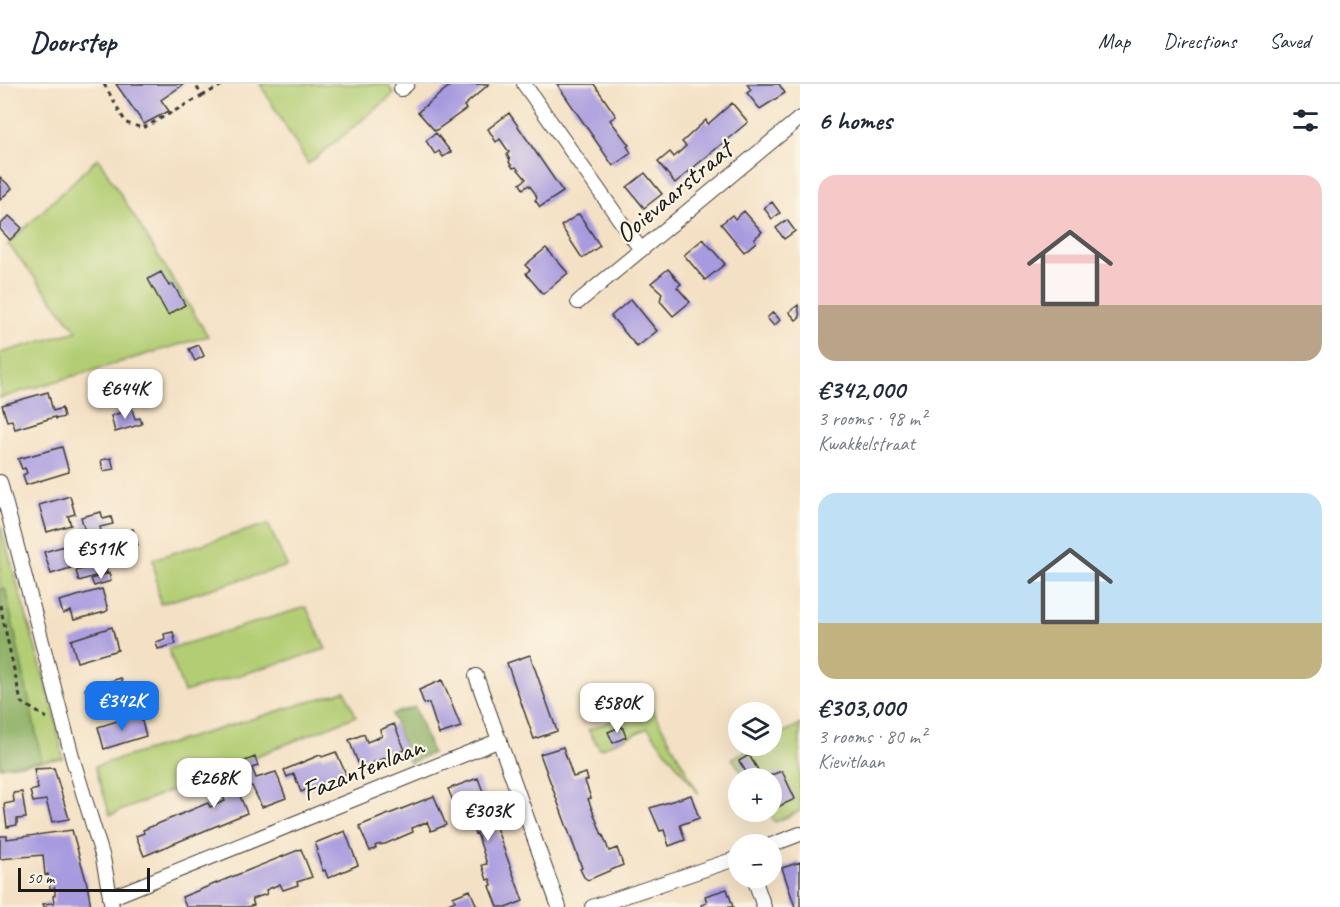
<!DOCTYPE html>
<meta charset="utf-8">
<style>
body{margin:0;font-family:Caveat,sans-serif;background:#f2f2f3;color:#1f2937;height:100vh;display:flex;flex-direction:column;font-size:22px;white-space:nowrap}
*{box-sizing:border-box;margin:0}
p{font-size:20px;color:#747a83}
.icon{flex:none;width:33px;height:33px;fill:none;stroke:currentColor;stroke-width:2;stroke-linecap:round;stroke-linejoin:round}
.map{position:relative;flex:1;overflow:hidden}
.details{display:flex;flex-direction:column;background:#fff;width:540px}
.details>*{flex:none}
.fabs{position:absolute;left:728px;top:618px;display:grid;gap:12px}
.fabs a{display:grid;place-items:center;width:54px;height:54px;border-radius:50%;background:#fff;box-shadow:0 6px 24px #0002;font-size:30px}
.scale{position:absolute;left:18px;bottom:15px;width:132px;box-sizing:border-box;padding-left:6px;border:3px solid #1c1c1c;border-top:0;font-size:16px;line-height:21px;white-space:nowrap;color:#1c1c1c;-webkit-text-stroke:4px #fcf5e5;paint-order:stroke}
.price{position:absolute;translate:-50% -51px;padding:0 14px;border-radius:12px;background:#fff;color:#222;font-size:20px;line-height:39px;filter:drop-shadow(0 2px 3px #0008)}
.price::after{content:'';position:absolute;left:50%;top:36px;width:18px;height:14px;margin-left:-9px;background:inherit;clip-path:polygon(0 0,100% 0,50% 100%)}
.price.on{background:#1a73e8;color:#fff}
ul{padding:0;list-style:none}
li{display:grid;align-content:center;gap:12px;height:318px;padding:0 18px}
li span{display:grid;place-items:center;height:186px;border-radius:18px;color:#555}
li>.icon{margin-inline-start:auto}
span .icon{width:108px;height:108px;fill:#fffc;stroke-width:1}
li b{font-size:26px}
h2{display:flex;justify-content:space-between;align-items:center;height:72px;padding:0 18px;font-size:26px}
header{display:flex;align-items:center;gap:36px;box-sizing:border-box;height:84px;padding:0 30px;background:#fff;border-bottom:2px solid #e0e1e3}
header strong{font-size:28px}
nav{display:flex;gap:33px;margin-inline-start:auto;font-size:21px}
main{display:flex;flex:1;min-height:0}
.map>svg:first-child{display:block}
.green{fill:#b2cd73;stroke:#677448;stroke-width:1.5}
.forest{fill:#8db065;stroke:#546640;stroke-width:1.5}
.building{fill:#a79adf}
.lines{fill:none;stroke-linecap:round;stroke-linejoin:round}
.minor-casing{stroke:#3c3a35;stroke-width:16}
.path{stroke:#3c3a35;stroke-width:3;stroke-dasharray:4.5 4.5;stroke-linecap:butt}
.minor{stroke:#fff;stroke-width:14}
.labels{text-anchor:middle;stroke-width:4.5;stroke-linejoin:round;paint-order:stroke}
.street-label{font-size:28px;fill:#1c1c1c;stroke:#fcf5e5}
</style>
<header>
<strong>Doorstep</strong>
<nav><a>Map</a><a>Directions</a><a>Saved</a></nav>
</header>
<main>
<div class="map">
<svg width="800" height="823" viewBox="0 0 800 823">
<rect width="100%" height="100%" fill="#fcf5e5"/>
<filter id="ink" filterUnits="userSpaceOnUse"><feTurbulence type="fractalNoise" baseFrequency=".0167" numOctaves="2"/><feDisplacementMap in="SourceGraphic" scale="12" xChannelSelector="R" yChannelSelector="G"/><feConvolveMatrix kernelMatrix="1 2 1 2 8 2 1 2 1" color-interpolation-filters="sRGB"/></filter>
<filter id="wash" filterUnits="userSpaceOnUse"><feTurbulence type="fractalNoise" baseFrequency=".008" numOctaves="4" result="noise"/><feDisplacementMap in="SourceGraphic" scale="24" xChannelSelector="R" yChannelSelector="G"/><feGaussianBlur stdDeviation="1.35" result="paint"/><feColorMatrix in="noise" values="0 0 0 0 0 0 0 0 0 0 0 0 0 0 0 0 0 1.4 0 .05"/><feComposite in="paint" operator="in"/></filter>
<g filter="url(#wash)">
<rect width="100%" height="100%" fill="#f4e1c5"/>
<path class="green" d="M260,0H388L394,10L308,80Z
M98,74L208,252L0,314V269L77,247L8,160Z
M0,440L54,628L63,674L0,683Z
M268,440L287,482L160,520L153,475Z
M306,523L326,565L184,608L168,565Z
M345,607L356,632L110,731L95,682Z
M650,621L699,710L648,644L600,665L588,646Z
M800,640V727L775,738L768,728H771V694H746L732,674L757,662H771V655Z"/>
<path class="forest" d="M5,504L42,677L0,683V506Z
M415,623L432,669L410,679L392,630Z"/>
<g id="blocks">
<path class="building" d="M116,0H184L161,16L169,27L144,40Z
M452,0H489L464,22L466,25L435,47L418,28Z
M557,0H594L616,32L610,36L629,61L627,62L631,69L613,82Z
M747,0H779L785,9L760,25L747,9L751,6Z
M732,19L748,38L675,99L658,78L670,68L674,73L686,62L682,58L706,36L708,40Z
M509,29L563,108L540,123L535,116L537,114L535,109L529,101L523,105L520,100L526,95L516,83L513,84L509,78L510,76L507,71L509,68L500,55L496,58L488,45Z
M436,49L451,68L443,73L439,67L435,70L426,57Z
M645,89L662,110L644,124L627,103Z
M0,93L12,104L0,116Z
M772,118L780,129L772,135L764,124Z
M744,127L762,148L754,155L756,158L744,168L721,140L732,131L735,135Z
M579,130L600,162L582,174L561,142Z
M9,132L22,144L10,156L0,145V141Z
M787,136L795,147L784,155L776,144Z
M703,155L725,180L705,196L684,171Z
M546,164L568,189L543,210L527,191L526,189L530,186L525,181Z
M668,185L681,200L677,203L690,218L673,232L660,217L662,209L651,199Z
M161,188L169,202L173,200L185,221L168,231L148,195Z
M631,215L657,247L637,263L611,232Z
M798,221L800,233L796,236L789,228Z
M773,228L780,236L774,242L767,234Z
M199,261L204,272L195,277L189,265Z
M48,308L53,327L62,324L64,333L56,335L55,333L15,345L12,336L7,337L2,321Z
M131,322L135,335L140,334L142,340L115,348L111,332L125,327L123,324Z
M62,363L69,388L26,401L23,391L27,389L25,384L22,385L18,375Z
M111,374L114,385L103,387L101,376Z
M70,412L75,430L68,432L71,441L47,448L39,421Z
M101,428L103,435L111,433L113,440L100,443L102,451L87,455L81,433Z
M133,445L138,461L125,464L121,449Z
M81,457L87,479L51,490L44,468Z
M105,479L107,488L79,497L76,487Z
M109,489L111,497L94,502L91,495Z
M102,505L108,526L105,528L74,536L71,527L63,530L59,517Z
M112,543L118,566L77,578L71,556Z
M173,548L176,560L158,565L156,558L165,555L164,550Z
M530,571L557,647L534,655L507,579Z
M121,594L128,617L96,625L93,616L89,617L85,605Z
M442,596L461,643L439,650L429,619L424,620L419,606Z
M140,630L146,652L104,665L98,643Z
M394,640L405,666L360,684L349,656L364,650L367,658L382,652L380,646Z
M622,642L626,653L613,659L608,648Z
M563,663L573,693L586,689L588,696L585,697L591,714L588,715L602,751H603L609,767L617,764L623,781L588,796L584,793L580,785L582,784L540,670Z
M336,668L346,690L301,708L294,690L287,693L284,686L320,671L322,673Z
M749,671L761,691L754,694H750L739,677Z
M255,673L258,682L252,684L256,694L276,688L286,714L262,723L252,702L245,703L238,707L247,729L144,772L136,752L144,749L143,746L208,719L210,723L225,717L222,709L236,703L228,684Z
M54,684L69,735L52,738L46,716L33,718L30,707L38,705L34,685Z
M782,687L795,715L771,726V694H763Z
M478,694L523,817L508,823H498L490,802L492,801L490,795L487,796L482,781L487,780L477,749L475,750L470,736L467,737L462,721L456,724L448,705Z
M22,708L26,734L17,735V741L7,743L4,720L14,718L13,709Z
M691,711L699,734L680,741L685,756L669,762L664,746L660,747L650,724Z
M434,712L446,741L431,747L427,738L412,744L413,748L385,760L377,761L375,762L376,764L370,767L359,742Z
M72,746L87,800L91,823H44L43,820L54,819L53,812L55,811V804L50,805L48,790L45,791L43,771L0,775V752H7V755Z
M345,747L358,781L328,794L325,786L323,787L316,767L318,766L315,759Z
M301,765L312,793L297,798L298,801L283,806L280,800L266,806L267,810L252,815L254,821L247,823H186L182,813Z
M800,778V823H795L782,784Z
M727,805L733,823H702L701,821L707,819L705,812Z
M470,806L477,823H442L455,817L453,813Z"/>
</g>
</g>
<g filter="url(#ink)">
<use href="#blocks" fill-opacity="0" stroke="#3c3a35" stroke-width="1.5"/>
<g class="lines">
<g class="minor-casing">
<path id="minor" d="M524,0L641,166
M401,5L407,0
M578,218L800,34
M0,398L73,676L103,774L112,823
M476,592L559,823
M771,761L800,750
M754,794L764,823
M110,814L500,656
M592,823L738,774"/>
</g>
<path class="path" d="M104,0L126,39L143,44L202,12L195,0
M202,12L224,0
M0,521L21,618L47,634"/>
<use href="#minor" class="minor"/>
</g>
</g>
<g class="labels">
<g class="street-label">
<text transform="translate(673 107) rotate(-40)" y="10">Ooievaarstraat</text>
<text transform="translate(362 684) rotate(-22)" y="10">Fazantenlaan</text>
</g>
</g>
</svg>
<div class="fabs">
<a><svg class="icon" aria-label="layers" viewBox="0 0 24 24"><path d="M12 4l9 5-9 5-9-5zM3 14l9 5 9-5"/></svg></a>
<a>+</a>
<a>−</a>
</div>
<div class="scale">50 m</div>
<b class="price" style="left:125px;top:336px">€644K</b>
<b class="price" style="left:101px;top:496px">€511K</b>
<b class="price on" style="left:122px;top:648px">€342K</b>
<b class="price" style="left:617px;top:650px">€580K</b>
<b class="price" style="left:214px;top:725px">€268K</b>
<b class="price" style="left:488px;top:758px">€303K</b>
</div>
<section class="details">
<h2>6 homes<svg class="icon" aria-label="filters" viewBox="0 0 24 24"><path d="M4 7h16M4 17h16"/><circle cx="9" cy="7" r="2"/><circle cx="15" cy="17" r="2"/></svg></h2>
<ul>
<li><span style="background:linear-gradient(#f6c9c9 70%,#b9a48a 0)"><svg class="icon" aria-label="home" viewBox="0 0 24 24"><path d="M3 11l9-7 9 7M6 9v11h12V9"/></svg></span><div><b>€342,000</b><p>3 rooms · 98 m²</p><p>Kwakkelstraat</p></div></li>
<li><span style="background:linear-gradient(#bfe0f5 70%,#c2b280 0)"><svg class="icon" aria-label="home" viewBox="0 0 24 24"><path d="M3 11l9-7 9 7M6 9v11h12V9"/></svg></span><div><b>€303,000</b><p>3 rooms · 80 m²</p><p>Kievitlaan</p></div></li>
</ul>
</section>
</main>
